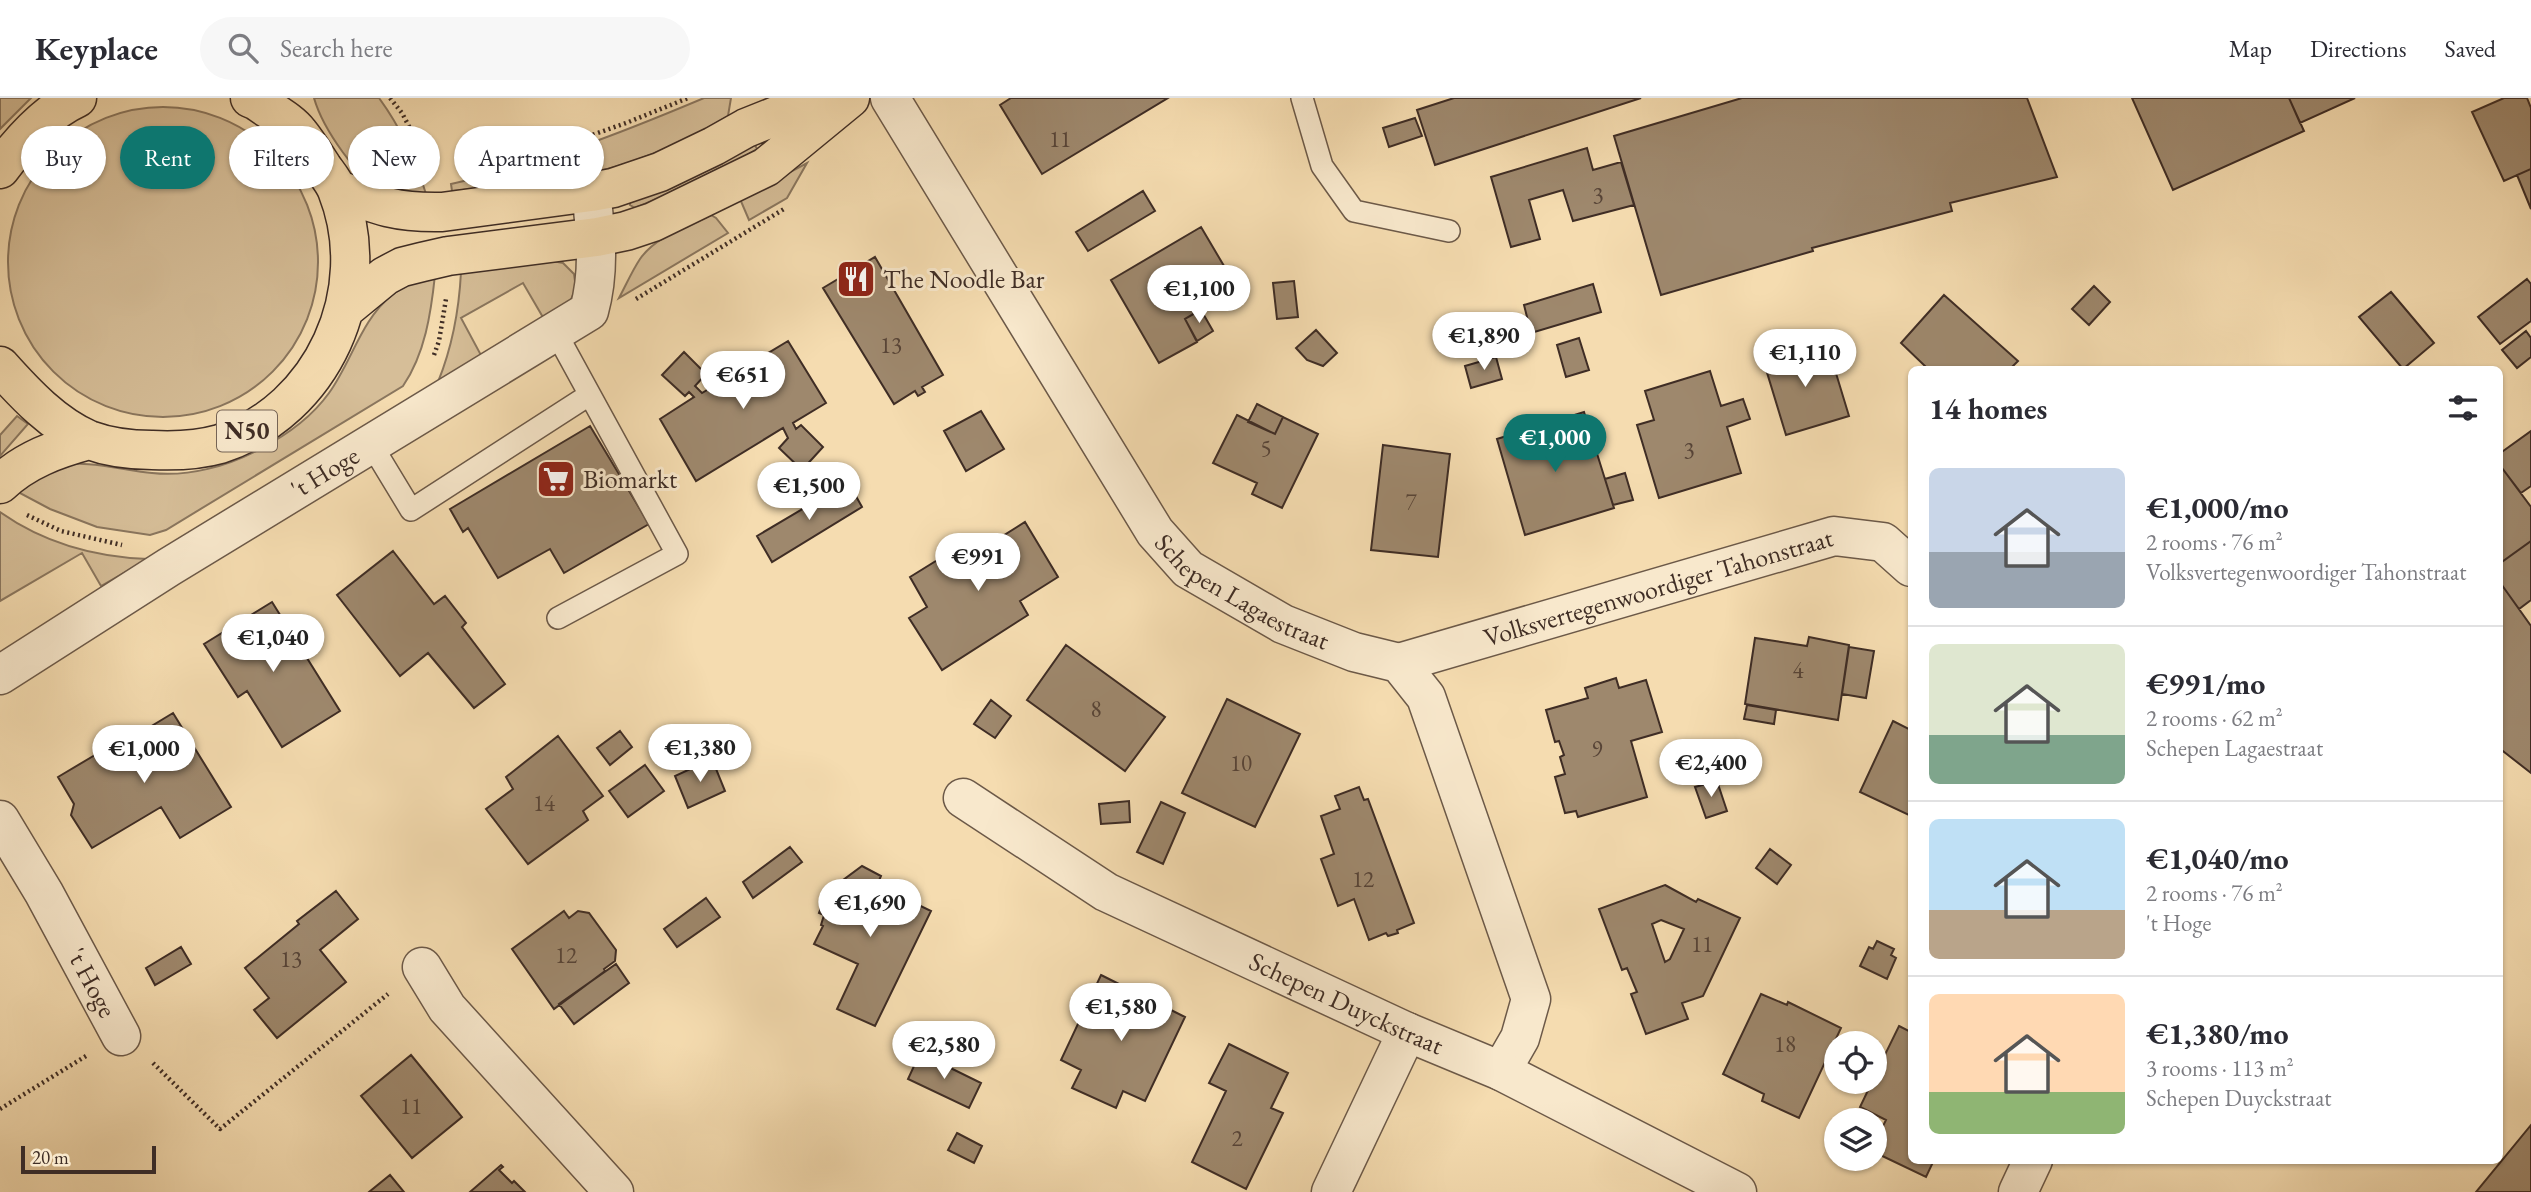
<!DOCTYPE html>
<meta charset="utf-8">
<style>
body{margin:0;font-family:"EB Garamond",serif;background:#f7f7f7;color:#2b2b33;height:100vh;display:flex;flex-direction:column;font-size:26px;white-space:nowrap}
*{box-sizing:border-box;margin:0}
p{font-size:23px;color:#7c7c81}
.icon{flex:none;width:38px;height:38px;fill:none;stroke:currentColor;stroke-width:2;stroke-linecap:round;stroke-linejoin:round}
.map{position:relative;flex:1;overflow:hidden}
.side{position:absolute;left:1908px;top:268px;width:595px;height:798px;display:flex;flex-direction:column;background:#fff;border-radius:10px;box-shadow:0 2px 5px #0004}
.side>*{flex:none}
.top-card{position:absolute;left:21px;top:28px;width:665px;height:63px;display:flex;gap:14px}
.controls{position:absolute;left:1824px;top:933px;display:grid;gap:14px}
.controls a{display:grid;place-items:center;width:63px;height:63px;border-radius:50%;background:#fff;box-shadow:0 2px 5px #0004;font-size:35px}
.scale{position:absolute;left:21px;bottom:18px;width:135px;box-sizing:border-box;padding-left:7px;border:4px solid #3f2d25;border-top:0;font-size:19px;line-height:24px;white-space:nowrap;color:#3f2d25;-webkit-text-stroke:5px #f8e8cc;paint-order:stroke}
.price{position:absolute;translate:-50% -60px;padding:0 16px;border-radius:24px;background:#fff;color:#222;font-size:23px;line-height:46px;filter:drop-shadow(0 2px 4px #0008)}
.price::after{content:'';position:absolute;left:50%;top:42px;width:21px;height:16px;margin-left:-10px;background:inherit;clip-path:polygon(0 0,100% 0,50% 100%)}
.price.selected{background:#0f766e;color:#fff}
ul{padding:0;list-style:none}
li{display:flex;align-items:center;gap:21px;height:175px;padding:0 21px}
li+li{border-top:2px solid #e1e1e2}
li span{display:grid;place-items:center;flex:none;width:196px;height:140px;border-radius:10px;color:#555}
li>.icon{margin-inline-start:auto}
span .icon{width:84px;height:84px;fill:#fffc;stroke-width:1}
li b{font-size:30px}
h2{display:flex;justify-content:space-between;align-items:center;height:84px;padding:0 21px;font-size:30px}
.tag{padding:0 24px;border-radius:32px;background:#fff;box-shadow:0 2px 5px #0004;font-size:24px;line-height:63px}
.tag.selected{background:#0f766e;color:#fff}
header{display:flex;align-items:center;gap:42px;box-sizing:border-box;height:98px;padding:0 35px;background:#fff;border-bottom:2px solid #e1e1e2}
header strong{font-size:33px}
nav{display:flex;gap:38px;margin-inline-start:auto;font-size:24px}
.search{width:490px;height:63px;background:#f7f7f7;display:flex;align-items:center;gap:18px;box-sizing:border-box;padding:0 24px;border-radius:38px;color:#7c7c81;font-size:26px}
.map>svg:first-child{display:block}
.green{fill:#d6be98;stroke:#8a765e;stroke-width:2}
.building{fill:#9e886d;stroke:#3f2d25;stroke-width:2;fill-rule:evenodd}
.lines{fill:none;stroke-linecap:round;stroke-linejoin:round}
.service-casing{stroke:#6c5948;stroke-width:24}
.minor-casing{stroke:#6c5948;stroke-width:41}
.primary-casing{stroke:#3f2d25;stroke-width:41}
.path{stroke:#3f2d25;stroke-width:4.5;stroke-dasharray:2 3.5;stroke-linecap:butt}
.service{stroke:#f8e8cc;stroke-width:21}
.minor{stroke:#f8e8cc;stroke-width:38}
.primary{stroke:#f5dcb0;stroke-width:38}
.labels{text-anchor:middle;stroke-width:6;stroke-linejoin:round;paint-order:stroke}
.number-label{font-size:23px;fill:#574437}
.shield{fill:#f8e8cc;stroke:#766557;stroke-width:2}
.shield-label{font-size:24px;font-weight:bold;fill:#3f2d25}
.poi-label{font-size:26px;fill:#3f2d25;stroke:#f8e8cc;text-anchor:start}
.street-label{font-size:26px;fill:#3f2d25;stroke:#f8e8cc}
</style>
<header>
<strong>Keyplace</strong>
<div class="search"><svg class="icon" aria-label="search" viewBox="0 0 24 24"><circle cx="10" cy="10" r="6"/><path d="M15 15l6 6"/></svg>Search here</div>
<nav><a>Map</a><a>Directions</a><a>Saved</a></nav>
</header>
<div class="map">
<svg width="2531" height="1094" viewBox="0 0 2531 1094">
<rect width="100%" height="100%" fill="#f5dcb0"/>
<filter id="stains"><feTurbulence type="fractalNoise" baseFrequency=".00286" numOctaves="4"/><feColorMatrix values="0 0 0 0 .2 0 0 0 0 .09 0 0 0 0 .02 0 0 0 .5 -.17"/></filter>
<radialGradient id="worn" r=".72"><stop offset=".6" stop-color="#630" stop-opacity="0"/><stop offset="1" stop-color="#630" stop-opacity=".3"/></radialGradient>
<path class="green" d="M0,0H31L0,31Z
M314,0H379C401,30 415,60 426,96C414,95 399,96 387,93C358,85 322,28 314,0Z
M704,0H731L728,18C683,45 637,66 585,76C542,85 496,88 452,93L451,86C539,67 621,35 704,0Z
M8 164a155 155 0 1 1 310 0a155 155 0 1 1-310 0Z
M755,47L757,51L709,80L642,107L635,110L630,107V102Z
M807,65L787,100L749,122L740,101Z
M711,117L716,120L728,135L619,200C626,187 632,173 640,161C656,138 687,129 711,117Z
M547,162L563,165L574,176L576,190L570,204L544,221L523,185L461,220L482,259L438,284C453,247 459,213 461,174Z
M435,177C431,215 425,256 403,288L166,432L150,437L97,429L50,411L16,393C29,385 43,373 57,369C83,360 125,373 152,375C189,379 228,368 260,351C287,337 311,320 329,295C352,263 361,222 392,197C404,187 421,182 435,177Z
M17,318L28,326L0,358V337Z
M0,414C44,445 95,459 148,461L101,488L82,455L0,503Z"/>
<path class="building" d="M1011,0H1168L1042,76L1000,7Z
M1454,0H1641L1435,67L1417,12Z
M1742,0H2027L2057,79L1950,105L1952,113L1812,150L1813,153L1661,197L1614,38Z
M2132,0H2289L2304,33L2173,92Z
M2289,0H2355L2300,25Z
M2504,0H2527L2531,10V71L2504,83L2472,14Z
M1415,20L1422,38L1389,49L1383,30Z
M1587,50L1593,72L1621,64L1634,107L1573,123L1563,92L1529,102L1540,141L1511,149L1491,79Z
M2531,71V111L2517,77Z
M1143,93L1155,113L1088,153L1076,134Z
M1201,129L1237,190L1185,221L1197,244L1159,265L1111,182Z
M875,159L943,277L922,289L925,294L918,298L915,293L894,306L823,190Z
M2527,181L2531,186V223L2500,246L2478,219Z
M1294,183L1298,219L1277,221L1273,185Z
M1593,186L1601,214L1531,235L1524,207Z
M2094,188L2110,204L2089,227L2072,211Z
M2391,194L2434,245L2403,271L2359,219Z
M1944,197L2018,263L2010,271H1924L1926,269L1901,245Z
M1201,212L1213,233L1197,243L1185,221Z
M1316,232L1337,255L1323,268L1307,262L1296,250Z
M2526,233L2531,240V259L2517,270L2502,252Z
M1579,240L1589,272L1566,279L1557,247Z
M788,243L826,305L793,325L796,331L801,327L823,349L802,372L779,350L788,340L783,330L696,383L660,321L694,299L689,294L685,298L662,277L684,254L706,276L695,288L702,295Z
M1787,247L1792,260L1828,249L1849,318L1786,337L1765,268L1770,267L1766,254Z
M1496,259L1502,281L1471,290L1465,268Z
M1710,273L1721,308L1743,301L1750,321L1727,329L1741,375L1659,400L1637,327L1654,322L1645,293Z
M1257,306L1283,319L1275,336L1248,324Z
M981,313L1004,351L966,373L944,333Z
M1584,314L1614,410L1525,437L1497,341Z
M1237,317L1275,336L1283,319L1318,336L1282,410L1252,396L1257,385L1213,365Z
M590,328L649,426L564,475L550,451L498,480L468,430L463,434L450,411Z
M2531,333V388L2521,395L2499,366V356Z
M1383,347L1450,356L1438,459L1371,452Z
M2499,366L2531,409V443L2499,466Z
M1625,375L1633,402L1613,407L1605,381Z
M848,384L862,409L772,464L757,438Z
M1025,424L1058,479L1020,503L1028,517L942,572L909,520L927,509L910,479L978,437L985,449Z
M2531,443V502L2519,511L2499,483V466Z
M393,453L434,506L445,498L466,525L462,529L505,586L474,610L428,555L400,578L337,497Z
M2499,483L2531,528V675L2499,650Z
M272,504L340,613L282,649L247,593L238,599L204,546Z
M1809,539L1849,547L1838,622L1745,606L1755,540L1807,548Z
M1066,547L1165,619L1125,673L1027,602Z
M1849,549L1874,553L1866,600L1842,596Z
M1616,580L1619,590L1646,582L1662,634L1631,643L1647,699L1578,719L1576,713L1565,715L1555,679L1565,676L1560,659L1564,657L1559,643L1555,644L1546,612L1588,600L1585,590Z
M1227,601L1300,636L1255,729L1182,695Z
M991,602L1011,618L995,640L974,626Z
M1747,607L1776,612L1774,626L1744,621Z
M173,615L231,709L180,740L161,709L92,750L71,717L74,706L58,679L95,657L100,664L129,647L127,643Z
M1893,623L1911,632V718L1860,694Z
M620,633L632,649L610,667L597,650Z
M558,638L603,698L583,713L588,722L528,766L486,711L513,691L506,679Z
M712,661L725,693L688,710L675,678Z
M645,667L664,693L628,719L609,693Z
M1717,683L1727,713L1706,720L1695,689Z
M1359,689L1364,702L1368,701L1414,825L1397,832L1398,835L1388,838L1386,835L1369,842L1354,801L1338,808L1321,761L1334,756L1321,718L1340,711L1335,698Z
M1129,703L1130,724L1101,726L1099,706Z
M1161,704L1185,715L1163,766L1137,754Z
M790,749L802,764L753,800L743,784Z
M1770,751L1791,767L1777,786L1756,770Z
M862,768L881,778L877,787L931,813L875,928L837,911L858,866L814,846L823,828L821,827L824,817L819,815L827,794Z
M1665,787L1696,804L1698,801L1740,820L1703,898L1682,905L1688,921L1646,936L1631,896L1637,894L1627,870L1622,872L1599,811ZM1661,822L1684,831L1670,861L1665,864L1652,826Z
M336,793L358,821L320,852L346,884L277,940L254,912L269,900L245,870L299,826L297,823Z
M706,800L720,819L677,849L664,831Z
M564,813L569,820L578,813L589,815L616,852L615,863L604,871L605,873L554,911L512,851Z
M1877,843L1894,851L1891,857L1896,860L1887,881L1860,868L1869,849L1873,851Z
M181,849L191,866L155,887L146,870Z
M616,866L629,885L574,926L559,906Z
M1101,877L1185,919L1145,1003L1123,993L1116,1010L1072,990L1081,972L1061,962Z
M1761,896L1787,907L1788,904L1841,930L1799,1020L1762,1003L1764,996L1723,976Z
M1899,928L1911,934V1062H1934L1926,1079L1874,1054V1046L1886,1022L1860,1009L1872,984H1874V979Z
M1229,946L1288,975L1271,1010L1283,1015L1246,1091L1192,1064L1226,993L1209,985Z
M920,955L981,985L969,1010L908,981Z
M411,957L462,1019L412,1060L361,998Z
M2531,1027V1094H2476Z
M957,1035L982,1048L974,1065L948,1052Z
M501,1067L503,1069L499,1072L512,1085L514,1083L525,1094H470Z
M390,1077L404,1094H369Z"/>
<g class="lines">
<g class="service-casing">
<path id="service" d="M1302,0L1322,68L1354,113L1449,133
M555,233L677,456L558,520
M371,346L411,412L589,297"/>
</g>
<g class="minor-casing">
<g id="minor">
<path id="s1" d="M890,0L1155,434L1188,471L1283,526L1354,554L1399,565L1426,599L1531,901L1520,940L1501,973"/>
<path id="s2" d="M1399,565L1834,438L1883,444L1911,469"/>
<path id="s3" d="M0,577L169,469L589,213C600,173 596,135 591,94"/>
<path id="s4" d="M963,700L1106,794L1407,934L1501,973L1737,1094"/>
<path id="s5" d="M0,722L44,795L121,938"/>
<path d="M422,869L447,910L614,1094"/>
<path d="M1331,1094L1407,934"/>
<path d="M2018,1094L2033,1062"/>
</g>
</g>
<g class="primary-casing">
<path id="primary" d="M0,71C20,44 46,14 77,0
M337,91C377,108 398,115 442,114L591,94L613,90L660,74L714,48L746,30L821,0
M346,210L385,178L402,169L422,164L448,158L597,139L626,133L653,124L766,69L850,0
M0,268C25,296 54,327 89,342C108,349 131,352 152,352C173,353 199,352 220,346C323,312 377,193 337,92C334,84 328,77 323,70C315,58 308,46 299,35C289,22 270,13 257,3L250,0
M0,386C25,362 56,351 89,342"/>
</g>
<path class="path" d="M390,0L402,15L432,72
M541,55L626,25L688,0
M636,201L784,111
M434,257L439,243L446,201
M27,417L61,433L122,447
M153,965L220,1031L388,896
M0,1011L86,958"/>
<use href="#service" class="service"/>
<use href="#minor" class="minor"/>
<use href="#primary" class="primary"/>
</g>
<defs>
<g id="restaurant-square" transform="scale(2.0125)"><rect x="-9" y="-9" width="18" height="18" rx="4" fill="#8f2418" stroke="#f8e8cc"/><path d="M-5-6h1v4h1v-4h1v4h1v-4h1v5L-1.5 .5V6h-2V.5L-5-1ZM5-6V6H3V1.5H1.5Q1.5-4 5-6Z" fill="#fff"/></g>
<g id="supermarket-square" transform="scale(2.0125)"><rect x="-9" y="-9" width="18" height="18" rx="4" fill="#8f2418" stroke="#f8e8cc"/><path d="M-6-5.5h2.5l.6 2H6L4.5 2H-2.5L-4.4-4H-6ZM-1.5 3.2a1.3 1.3 0 1 0 .1 0ZM3 3.2a1.3 1.3 0 1 0 .1 0Z" fill="#fff"/></g>
</defs>
<g fill-rule="evenodd">
<use href="#restaurant-square" x="856" y="181"/>
<use href="#supermarket-square" x="556" y="381"/>
</g>
<g class="labels">
<g class="number-label">
<text x="1060" y="49">11</text>
<text x="1598" y="105">3</text>
<text x="891" y="255">13</text>
<text x="1266" y="358">5</text>
<text x="1689" y="360">3</text>
<text x="1411" y="412">7</text>
<text x="1798" y="580">4</text>
<text x="1096" y="619">8</text>
<text x="1597" y="659">9</text>
<text x="1241" y="673">10</text>
<text x="544" y="713">14</text>
<text x="1363" y="789">12</text>
<text x="1702" y="854">11</text>
<text x="566" y="865">12</text>
<text x="291" y="869">13</text>
<text x="1785" y="954">18</text>
<text x="411" y="1016">11</text>
<text x="1237" y="1048">2</text>
</g>
<rect class="shield" x="217" y="312.5" width="60" height="41" rx="5"/>
<g class="shield-label">
<text x="247" y="341">N50</text>
</g>
<g class="poi-label">
<text x="883" y="190">The Noodle Bar</text>
<text x="583" y="390">Biomarkt</text>
</g>
<g class="street-label">
<text dy="9" stroke="none"><textPath href="#s3" startOffset="383">'t Hoge</textPath></text>
<text dy="9" stroke="none"><textPath href="#s1" startOffset="616">Schepen Lagaestraat</textPath></text>
<text dy="9" stroke="none"><textPath href="#s2" startOffset="270">Volksvertegenwoordiger Tahonstraat</textPath></text>
<text dy="9" stroke="none"><textPath href="#s5" startOffset="187">'t Hoge</textPath></text>
<text dy="9" stroke="none"><textPath href="#s4" startOffset="436">Schepen Duyckstraat</textPath></text>
</g>
</g>
<rect width="100%" height="100%" filter="url(#stains)"/>
<rect width="100%" height="100%" fill="url(#worn)"/>
</svg>
<div class="controls">
<a><svg class="icon" aria-label="locate" viewBox="0 0 24 24"><circle cx="12" cy="12" r="6"/><path d="M12 2v4M12 18v4M2 12h4M18 12h4"/></svg></a>
<a><svg class="icon" aria-label="layers" viewBox="0 0 24 24"><path d="M12 4l9 5-9 5-9-5zM3 14l9 5 9-5"/></svg></a>
</div>
<div class="scale">20 m</div>
<b class="price" style="left:1199px;top:227px">€1,100</b>
<b class="price" style="left:1484px;top:274px">€1,890</b>
<b class="price" style="left:1805px;top:291px">€1,110</b>
<b class="price" style="left:743px;top:313px">€651</b>
<b class="price selected" style="left:1555px;top:376px">€1,000</b>
<b class="price" style="left:809px;top:424px">€1,500</b>
<b class="price" style="left:978px;top:495px">€991</b>
<b class="price" style="left:273px;top:576px">€1,040</b>
<b class="price" style="left:700px;top:686px">€1,380</b>
<b class="price" style="left:144px;top:687px">€1,000</b>
<b class="price" style="left:1711px;top:701px">€2,400</b>
<b class="price" style="left:870px;top:841px">€1,690</b>
<b class="price" style="left:1121px;top:945px">€1,580</b>
<b class="price" style="left:944px;top:983px">€2,580</b>
<div class="top-card">
<a class="tag">Buy</a>
<a class="tag selected">Rent</a>
<a class="tag">Filters</a>
<a class="tag">New</a>
<a class="tag">Apartment</a>
</div>
<section class="side">
<h2>14 homes<svg class="icon" aria-label="filters" viewBox="0 0 24 24"><path d="M4 7h16M4 17h16"/><circle cx="9" cy="7" r="2"/><circle cx="15" cy="17" r="2"/></svg></h2>
<ul>
<li><span style="background:linear-gradient(#c9d6e8 60%,#9aa5b1 0)"><svg class="icon" aria-label="home" viewBox="0 0 24 24"><path d="M3 11l9-7 9 7M6 9v11h12V9"/></svg></span><div><b>€1,000/mo</b><p>2 rooms · 76 m²</p><p>Volksvertegenwoordiger Tahonstraat</p></div></li>
<li><span style="background:linear-gradient(#dfe7d0 65%,#7fa58c 0)"><svg class="icon" aria-label="home" viewBox="0 0 24 24"><path d="M3 11l9-7 9 7M6 9v11h12V9"/></svg></span><div><b>€991/mo</b><p>2 rooms · 62 m²</p><p>Schepen Lagaestraat</p></div></li>
<li><span style="background:linear-gradient(#bfe0f5 65%,#b9a48a 0)"><svg class="icon" aria-label="home" viewBox="0 0 24 24"><path d="M3 11l9-7 9 7M6 9v11h12V9"/></svg></span><div><b>€1,040/mo</b><p>2 rooms · 76 m²</p><p>'t Hoge</p></div></li>
<li><span style="background:linear-gradient(#ffd9b3 70%,#8fb573 0)"><svg class="icon" aria-label="home" viewBox="0 0 24 24"><path d="M3 11l9-7 9 7M6 9v11h12V9"/></svg></span><div><b>€1,380/mo</b><p>3 rooms · 113 m²</p><p>Schepen Duyckstraat</p></div></li>
</ul>
</section>
</div>
